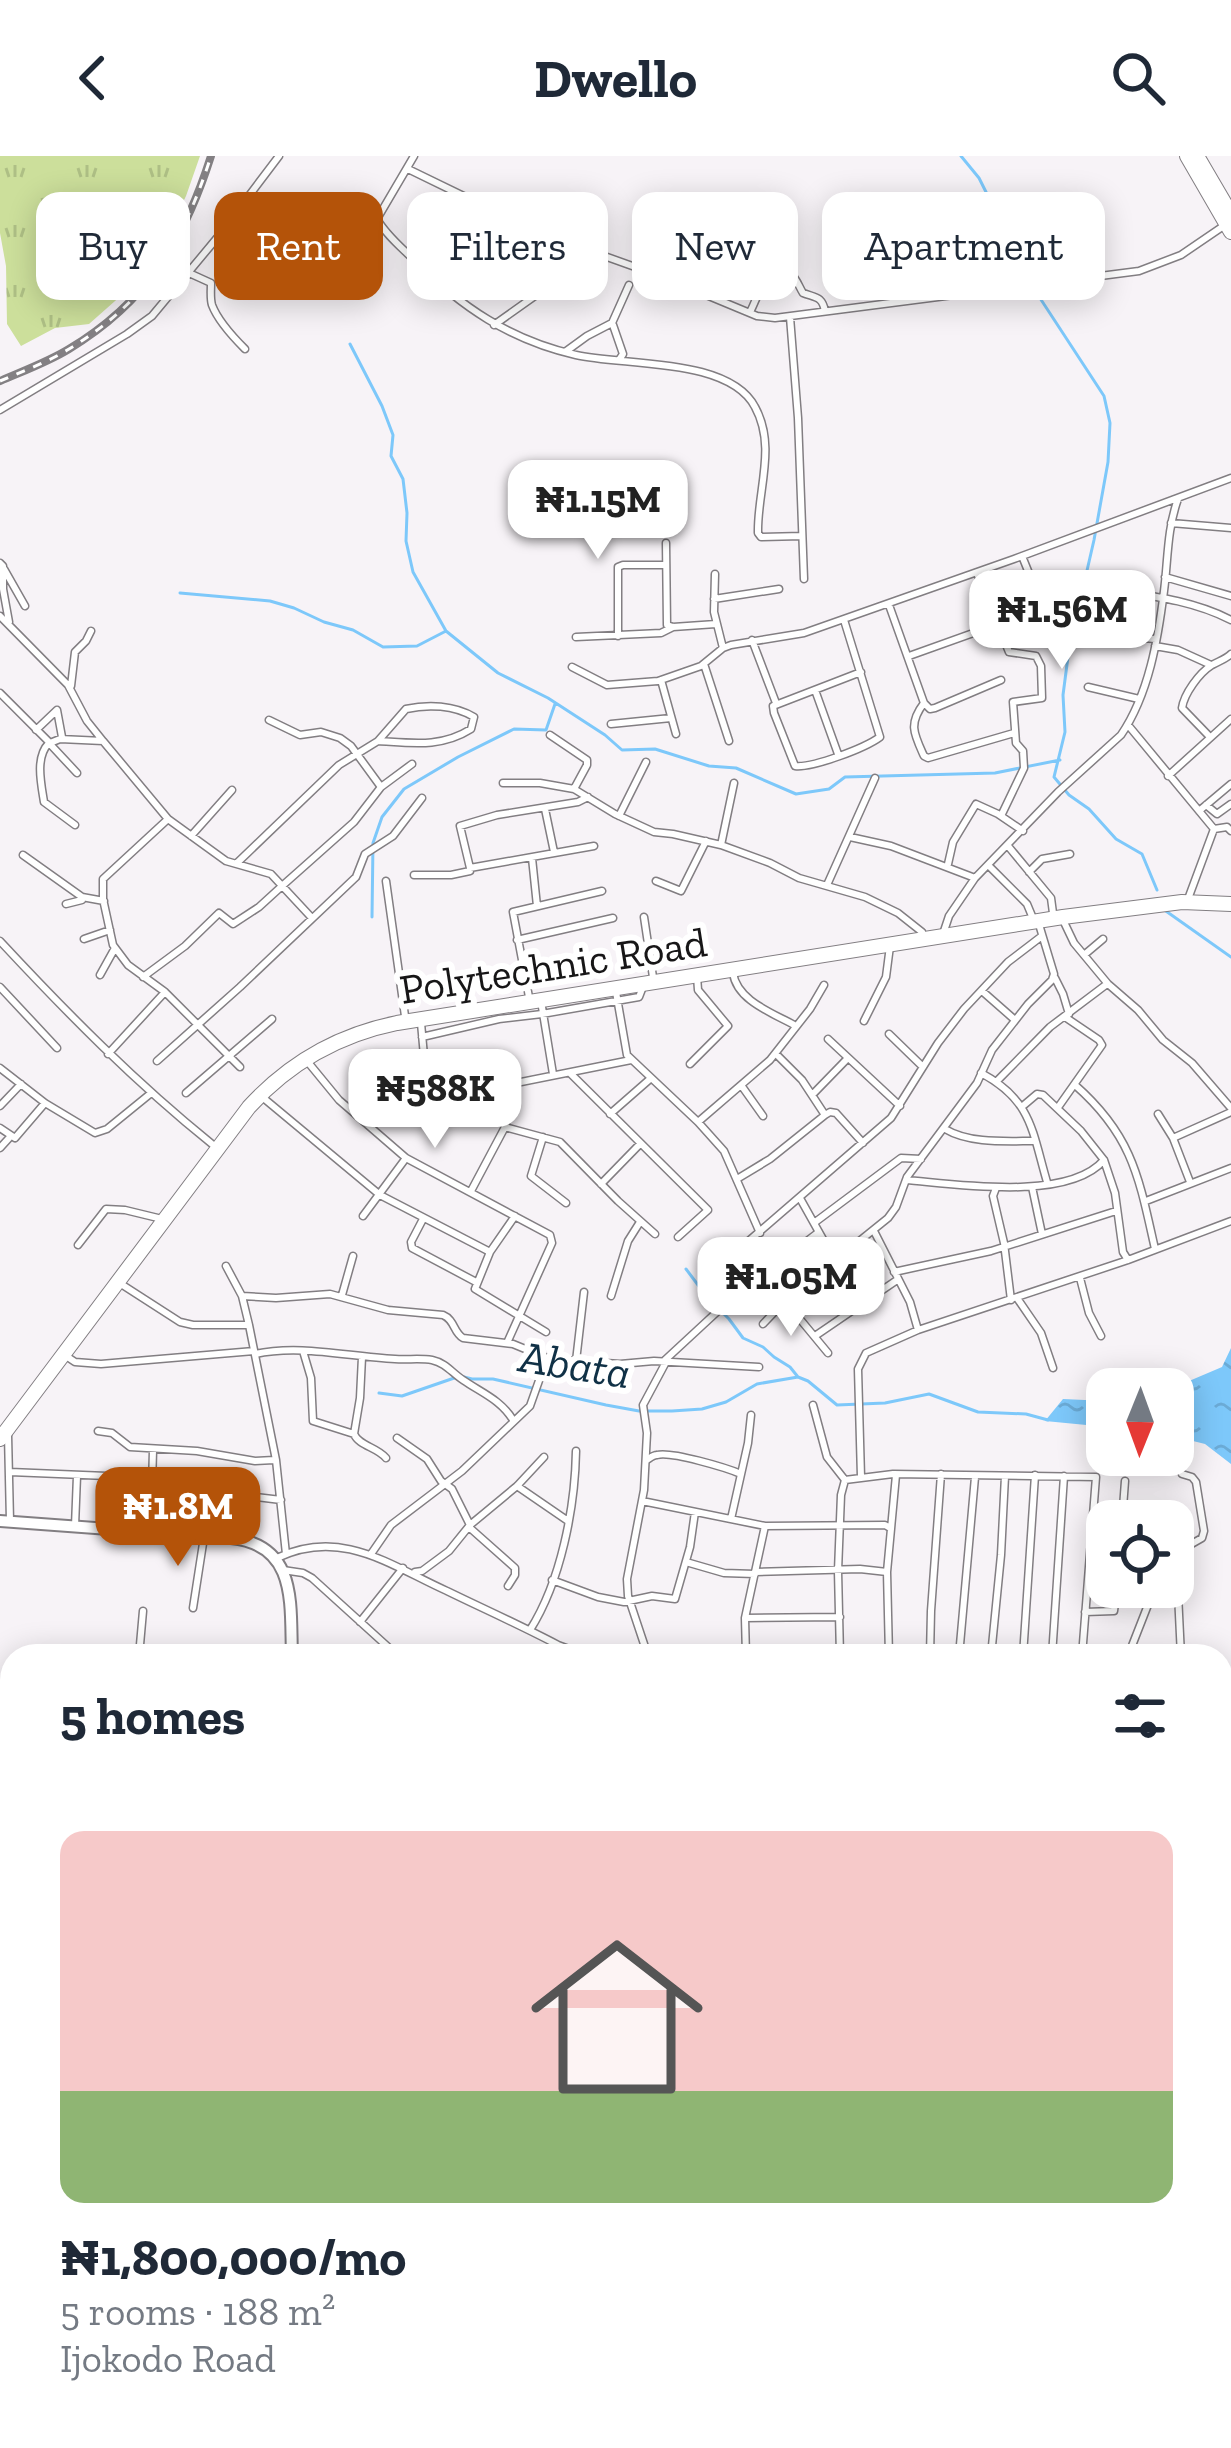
<!DOCTYPE html>
<meta charset="utf-8">
<style>
body{margin:0;font-family:"Zilla Slab",serif;background:#f2f2f3;color:#1f2937;height:100vh;display:flex;flex-direction:column;font-size:45px;white-space:nowrap}
*{box-sizing:border-box;margin:0}
p{font-size:39px;color:#747a83}
.icon{flex:none;width:66px;height:66px;fill:none;stroke:currentColor;stroke-width:2;stroke-linecap:round;stroke-linejoin:round}
.map{position:relative;flex:1;overflow:hidden}
.side{position:absolute;left:0px;top:1488px;width:1233px;height:804px;display:flex;flex-direction:column;background:#fff;border-radius:36px 36px 0 0;box-shadow:0 6px 30px #0003}
.side>*{flex:none}
.top-card{position:absolute;left:36px;top:36px;width:1161px;height:108px;display:flex;gap:24px}
.needle{width:78px;rotate:181deg}
.buttons{position:absolute;left:1086px;top:1212px;display:grid;gap:24px}
.buttons a{display:grid;place-items:center;width:108px;height:108px;border-radius:24px;background:#fff;box-shadow:0 6px 30px #0003;font-size:60px}
.price{position:absolute;translate:-50% -102px;padding:0 27px;border-radius:24px;background:#fff;color:#222;font-size:39px;line-height:78px;filter:drop-shadow(0 3px 6px #0008)}
.price::after{content:'';position:absolute;left:50%;top:72px;width:36px;height:27px;margin-left:-18px;background:inherit;clip-path:polygon(0 0,100% 0,50% 100%)}
.price.selected{background:#b45309;color:#fff}
ul{padding:0;list-style:none}
li{display:grid;align-content:center;gap:24px;height:636px;padding:0 60px}
li span{display:grid;place-items:center;height:372px;border-radius:24px;color:#555}
li>.icon{margin-inline-start:auto}
span .icon{width:216px;height:216px;fill:#fffc;stroke-width:1}
li b{font-size:51px}
h2{display:flex;justify-content:space-between;align-items:center;height:144px;padding:0 60px;font-size:51px}
.chip{padding:0 42px;border-radius:24px;background:#fff;box-shadow:0 6px 30px #0003;font-size:42px;line-height:108px}
.chip.selected{background:#b45309;color:#fff}
header{display:flex;justify-content:space-between;align-items:center;height:156px;padding:0 60px;background:#fff;font-size:54px;font-weight:800}
.map>svg:first-child{display:block}
.built{fill:#efe6f0}
.grass{fill:url(#grass-tufts)}
.water{fill:url(#water-ripples)}
.lines{fill:none;stroke-linecap:round;stroke-linejoin:round}
.stream{stroke:#7dc8fa;stroke-width:3}
.minor-casing{stroke:#827e82;stroke-width:9}
.secondary-casing{stroke:#827e82;stroke-width:14}
.primary-casing{stroke:#827e82;stroke-width:16}
.minor{stroke:#fff;stroke-width:6}
.secondary{stroke:#fff;stroke-width:10}
.primary{stroke:#fff;stroke-width:14}
.rail-casing{stroke:#838083;stroke-width:8}
.rail{stroke:#fff;stroke-width:3;stroke-dasharray:9;stroke-linecap:butt}
.labels{text-anchor:middle;stroke-width:12;stroke-linejoin:round;paint-order:stroke}
.street-label{font-size:42px;fill:#171617;stroke:#fff}
.water-label{font-size:45px;font-style:italic;fill:#103146;stroke:#fff}
</style>
<header><svg class="icon" aria-label="back" viewBox="0 0 24 24"><path d="M15 5l-7 7 7 7"/></svg>Dwello<svg class="icon" aria-label="search" viewBox="0 0 24 24"><circle cx="10" cy="10" r="6"/><path d="M15 15l6 6"/></svg></header>
<div class="map">
<svg width="1231" height="2292" viewBox="0 0 1231 2292">
<defs>
<pattern id="grass-tufts" width="24" height="20" patternUnits="userSpaceOnUse" patternTransform="scale(3)"><rect width="24" height="20" fill="#ccdf9b"/><path d="M3 7l-1-3M5 7V3M7 7l1-3M15 17l-1-3M17 17v-4M19 17l1-3" fill="none" stroke="#aebf85"/></pattern>
<pattern id="water-ripples" width="26" height="14" patternUnits="userSpaceOnUse" patternTransform="scale(3)"><rect width="26" height="14" fill="#7dc8fa"/><path d="M2 4q2-2 4 0t4 0M15 11q2-2 4 0t4 0" fill="none" stroke="#6babd6"/></pattern>
</defs>
<rect width="100%" height="100%" fill="#f7f3f7"/>
<path class="built" d="M0,1576H12V2280H64L67,2292H0Z"/>
<path class="grass" d="M0,0H200L186,40L164,84L132,130L89,168L55,172L21,190L7,168L6,110L0,77Z"/>
<path class="water" d="M1231,1192V1308L1205,1288L1173,1280V1233H1145L1182,1228L1222,1211Z
M1063,1243L1107,1245V1271L1045,1265Z
M1231,1770V1940L1221,1941V1775Z
M584,2280H804L810,2283L814,2292H589Z"/>
<g class="lines">
<path class="stream" d="M961,0L979,22L1036,136L1104,240L1110,267L1108,306L1094,384L1069,493L1063,539L1065,576L1054,621L1069,639L1089,653L1116,683L1142,698L1157,734
M350,188L382,250L393,279L391,300L403,323L407,357L406,385L413,416L446,475L498,517L548,542L605,579L622,594L655,593L709,610L736,612L796,638L829,633L845,621L995,617L1060,604
M180,437L270,445L294,452L324,466L353,474L383,491L417,490L446,475
M1163,753L1231,801
M372,761L373,687L382,661L404,633L458,601L514,573L546,574L555,548
M686,1113L707,1141L729,1163L743,1182L763,1191L774,1201L790,1211L798,1221
M379,1237L402,1240L460,1220L472,1223H493L606,1249L639,1255H672L702,1253L726,1246L757,1228L798,1221L808,1225L837,1249L885,1247L929,1238L978,1256L1026,1258L1048,1264
M0,1783L4,1797L12,1811
M223,2292L252,2280"/>
<g class="minor-casing">
<path id="minor" d="M414,0L377,63C386,79 401,91 413,103C461,151 510,184 576,199C623,210 729,201 755,251C777,291 757,335 758,377L761,381L802,380
M408,13L556,85L539,137L494,169
M568,87L663,121L757,160L775,162L1139,115L1181,99L1225,69
M189,117L211,127C211,135 210,142 212,149C218,165 234,182 245,193
M750,156C757,144 768,101 791,118C797,123 799,131 803,137C816,142 822,140 825,155
M790,161L798,262L804,423
M613,169L623,198L619,204
M565,196L587,180L612,167L629,129
M0,254L127,178L152,160L217,82L279,0
M1171,367L1231,372
M666,387L667,469L673,471L716,468
M1022,400L1043,452
M0,407L3,410V433L9,466
M4,413L25,450
M977,417L1009,496L1036,500L1041,510L1042,542L1013,546L1016,587L1023,595L1024,612L1001,660
M715,418L714,456L723,492
M1165,421L1231,440
M1094,431C1141,439 1188,442 1231,464
M714,443L779,433
M889,449L924,547
M0,460L68,529L87,565L103,585
M844,464L880,581C865,592 813,612 795,610L774,557L773,550L861,516
M1083,474L1110,480L1156,483
M618,480V411L623,409H664
M576,481L661,477L673,471
M752,484L776,547
M1155,490L1178,494L1211,509
M909,500L1071,442
M704,508L729,585
M572,511L607,529L658,525L701,510L723,492L731,489L804,477L1014,403L1231,322
M661,524L676,578
M71,530L75,496L86,485L91,475
M1088,531L1139,543
M815,534L838,598
M0,537L50,587L60,583L103,585L168,663L226,705L271,718L311,761
M924,547C908,568 914,578 924,600L928,602L1014,577
M924,547L930,553L935,552L1001,524
M269,564L300,579L321,576L340,582L351,590L381,631
M611,568L671,562
M1128,569L1214,673L1227,671L1231,675
M36,574L57,554L62,581
M550,579L587,604V609L574,633
M1210,581L1182,552C1184,538 1199,517 1212,509C1219,505 1226,503 1231,498
M1168,620L1231,563
M503,627H540L574,633L615,658L654,676L673,678L721,689L770,707L799,722L865,741L898,757L922,776
M1206,649L1217,658L1231,648
M545,653L554,696
M1199,655L1231,628
M619,660L646,606
M168,663L103,723V743L113,789L128,809L165,836L240,911
M75,669L44,646C41,627 35,601 49,587L77,617
M191,680L232,634
M850,681L891,690L975,722
M721,689L734,627
M1008,690L1051,742L1053,757
M23,699L82,741L104,745
M532,702L537,750
M237,707L339,609L378,585L406,553C428,548 454,549 474,561L471,573C441,592 412,587 378,585
M948,708L953,686L976,648L998,658L1023,675
M988,709L1027,748L1032,760
M470,712L460,670L497,659L578,646L588,641
M1029,716L1042,703L1070,698
M414,719H451L470,715V712L594,690
M386,725L405,860
M656,725L681,735L706,685
M827,729L875,622
M1188,743L1214,673
M66,748L82,744
M644,761L653,821
M1063,764L1074,787L1108,828L1138,854L1163,884L1192,907L1231,952
M942,781L949,760L975,722L1058,636L1121,579C1149,538 1158,483 1164,435C1168,404 1167,373 1178,343
M84,783L110,774
M517,784L613,762
M0,785C67,857 135,926 212,988
M1084,799L1103,783
M733,817C737,845 773,857 796,870
M100,819L115,792
M143,821L185,790L219,757L233,768L259,751L282,730L354,666L381,631L412,608
M1055,822L1063,838L1069,858
M0,831L57,892
M982,835L1015,864
M616,836L627,899L698,966L724,995L760,1077
M529,841L513,756L602,735
M541,845L553,918
M864,865L886,821L890,790
M421,867L429,955
M889,878L923,911
M422,881L499,863L542,858L639,841L644,828
M828,883L900,950
M108,898L165,836
M776,898L802,924L825,959
M157,905L240,831L356,721L365,698L393,680L422,642
M307,905L339,944L406,1002L550,1079L552,1087L507,1187
M690,908L728,870L698,834L697,820
M0,912L45,947L95,977L107,973L150,938
M570,917L708,1054L678,1081
M981,917C1032,944 1032,975 1047,1026
M997,925L1050,871L1107,828
M741,929L763,960
M1075,929C1133,980 1139,1022 1155,1093
M428,930L496,931L631,904
M186,937L272,863
M813,938L848,902
M261,940L380,1039L490,1096
M1024,949L1037,938L1043,939L1081,975L1104,1004L1115,1037L1123,1096L1128,1104
M0,950L21,928
M1059,950L1102,889L1099,884L1065,861
M350,952L370,939L394,932
M610,958L650,923
M1158,958L1173,982L1190,1026
M825,959L830,956L836,957L863,987
M698,966L770,904L810,853L824,829
M505,971L560,986L618,1045L655,1078
M0,972L15,982L45,947
M945,973C970,988 1007,985 1035,985
M543,981L531,1020L566,1047
M1173,982L1231,956
M0,992L10,981
M737,1023L770,1003L825,959
M906,1024C955,1028 1068,1046 1104,1004
M601,1028L640,988
M1032,1031L1042,1078
M996,1032L993,1040L1004,1087L1011,1144
M471,1035L505,971L515,928
M801,1044L834,1103
M1146,1045L1231,1012
M363,1060L406,1002
M515,1060L490,1096L475,1133L546,1176
M423,1063L411,1086L412,1092L476,1126
M814,1067L901,1002L921,1003
M874,1075L910,1146L918,1174
M78,1089L106,1053L125,1054L158,1062
M226,1110L242,1140L249,1169L276,1304L286,1398
M894,1116L991,1095L1116,1055
M1080,1122L1089,1157L1101,1180
M121,1128L180,1166L193,1169H249
M703,1130L744,1089L891,962L938,887L964,853L1008,806L1042,780
M342,1139L353,1100
M242,1140L276,1142L330,1138L388,1154L443,1159C455,1164 453,1176 463,1182L513,1188L547,1202L562,1204L620,1208L654,1205L759,1211
M611,1140L628,1085L640,1066
M1017,1142L1041,1177L1053,1212
M785,1145L828,1197
M763,1168L785,1145L888,1062L896,1051L907,1021L977,927L992,894L1028,848L1052,824L1054,818L1038,765
M815,1180L897,1124
M303,1195L311,1222L313,1265L354,1278
M63,1198L75,1206L101,1208L254,1195
M255,1198C301,1188 349,1201 395,1203C407,1204 420,1202 432,1204C446,1207 452,1217 463,1224C482,1237 501,1244 513,1264
M362,1201L360,1242L354,1278C359,1290 377,1291 386,1302
M665,1204L732,1142L819,1076
M576,1205L584,1136
M813,1249L827,1301L845,1324
M98,1275L112,1277L130,1291L197,1295L255,1305L274,1304
M8,1279L10,1365
M397,1282L427,1303L441,1325L452,1333L470,1369
M647,1304C650,1302 653,1299 657,1299C671,1295 727,1312 741,1318
M10,1316L107,1320L121,1329L175,1331L281,1344
M861,1321L858,1213L866,1197L918,1174L1128,1104L1231,1065
M845,1324L893,1318L1096,1321L1082,1500
M152,1330L153,1294
M517,1330L568,1365
M642,1345L765,1370L885,1369L890,1372
M731,1363L748,1287L751,1259
M1122,1365L1125,1325
M75,1370L77,1320
M470,1372L515,1412V1419L508,1430
M371,1398L391,1369L462,1315L530,1250L547,1202
M277,1402C342,1371 391,1410 447,1435C484,1453 522,1470 558,1489L588,1500
M686,1406L724,1417L755,1418
M283,1414L303,1417L312,1422L398,1500
M415,1416L422,1415L449,1395L470,1369L517,1330L544,1301
M756,1416L860,1413L887,1416
M552,1424L598,1441L624,1446L652,1440L675,1443L690,1391L695,1356
M193,1452L204,1381
M1085,1456L1114,1455L1117,1431
M745,1462L840,1461
M360,1466L403,1412
M530,1474C561,1425 575,1352 576,1295
M139,1500L143,1455
M648,1500L628,1440L627,1423L644,1334L647,1277L643,1249L666,1206
M746,1500L745,1462L765,1370
M840,1500L838,1415L841,1339L845,1324
M889,1500L887,1416L896,1319
M930,1500L931,1455L941,1318
M959,1500L975,1321
M991,1500L1001,1399L1005,1320
M1023,1500L1035,1319
M1052,1500L1064,1320
M1128,1500L1155,1431
M1181,1500L1177,1417L1188,1390L1202,1382L1204,1375L1196,1326L1192,1321L1182,1318
M1221,1529L1226,1527
M0,1632L12,1633
M0,1708L12,1709
M0,1866L12,1875
M0,1888L12,1898
M0,1902L12,1910
M1221,2015L1231,2014
M0,2031L12,2021
M0,2042L6,2045L12,2060
M1221,2061L1231,2062
M0,2105L12,2098
M1221,2138L1231,2133
M0,2145L12,2147
M0,2212L12,2210
M1221,2221L1231,2219
M1221,2234L1231,2272
M61,2280L62,2292
M911,2280L916,2292
M991,2280H1000
M1045,2280L1047,2292
M1097,2280L1100,2292
M406,2292L426,2280
M918,2292L949,2280"/>
</g>
<g class="secondary-casing">
<path id="secondary" d="M0,1365L231,1382C298,1389 290,1448 292,1500
M194,2280L195,2292"/>
</g>
<g class="primary-casing">
<path id="primary" d="M1187,0L1231,76
M1197,0L1231,58
M0,1283L249,951C289,907 338,879 397,867L1063,761L1182,746L1231,748"/>
</g>
<use href="#minor" class="minor"/>
<use href="#secondary" class="secondary"/>
<use href="#primary" class="primary"/>
<g class="rail-casing">
<path id="rail" d="M0,225C23,215 48,206 69,193C147,146 184,85 211,0"/>
</g>
<use href="#rail" class="rail"/>
</g>
<g class="labels">
<g class="street-label">
<text transform="translate(553 809) rotate(-9)" y="15">Polytechnic Road</text>
</g>
<g class="water-label">
<text transform="translate(575 1208) rotate(9)" y="16">Abata</text>
</g>
</g>
</svg>
<div class="buttons">
<a><svg class="needle" viewBox="-14 -14 28 28"><path d="M0-13l5 13h-10z" fill="#e53935"/><path d="M0 13l5-13h-10z" fill="#747a83"/></svg></a>
<a><svg class="icon" aria-label="locate" viewBox="0 0 24 24"><circle cx="12" cy="12" r="6"/><path d="M12 2v4M12 18v4M2 12h4M18 12h4"/></svg></a>
</div>
<b class="price" style="left:598px;top:406px">₦1.15M</b>
<b class="price" style="left:1062px;top:516px">₦1.56M</b>
<b class="price" style="left:435px;top:995px">₦588K</b>
<b class="price" style="left:791px;top:1183px">₦1.05M</b>
<b class="price selected" style="left:178px;top:1413px">₦1.8M</b>
<div class="top-card">
<a class="chip">Buy</a>
<a class="chip selected">Rent</a>
<a class="chip">Filters</a>
<a class="chip">New</a>
<a class="chip">Apartment</a>
</div>
<section class="side">
<h2>5 homes<svg class="icon" aria-label="filters" viewBox="0 0 24 24"><path d="M4 7h16M4 17h16"/><circle cx="9" cy="7" r="2"/><circle cx="15" cy="17" r="2"/></svg></h2>
<ul>
<li><span style="background:linear-gradient(#f6c9c9 70%,#8fb573 0)"><svg class="icon" aria-label="home" viewBox="0 0 24 24"><path d="M3 11l9-7 9 7M6 9v11h12V9"/></svg></span><div><b>₦1,800,000/mo</b><p>5 rooms · 188 m²</p><p>Ijokodo Road</p></div></li>
</ul>
</section>
</div>
